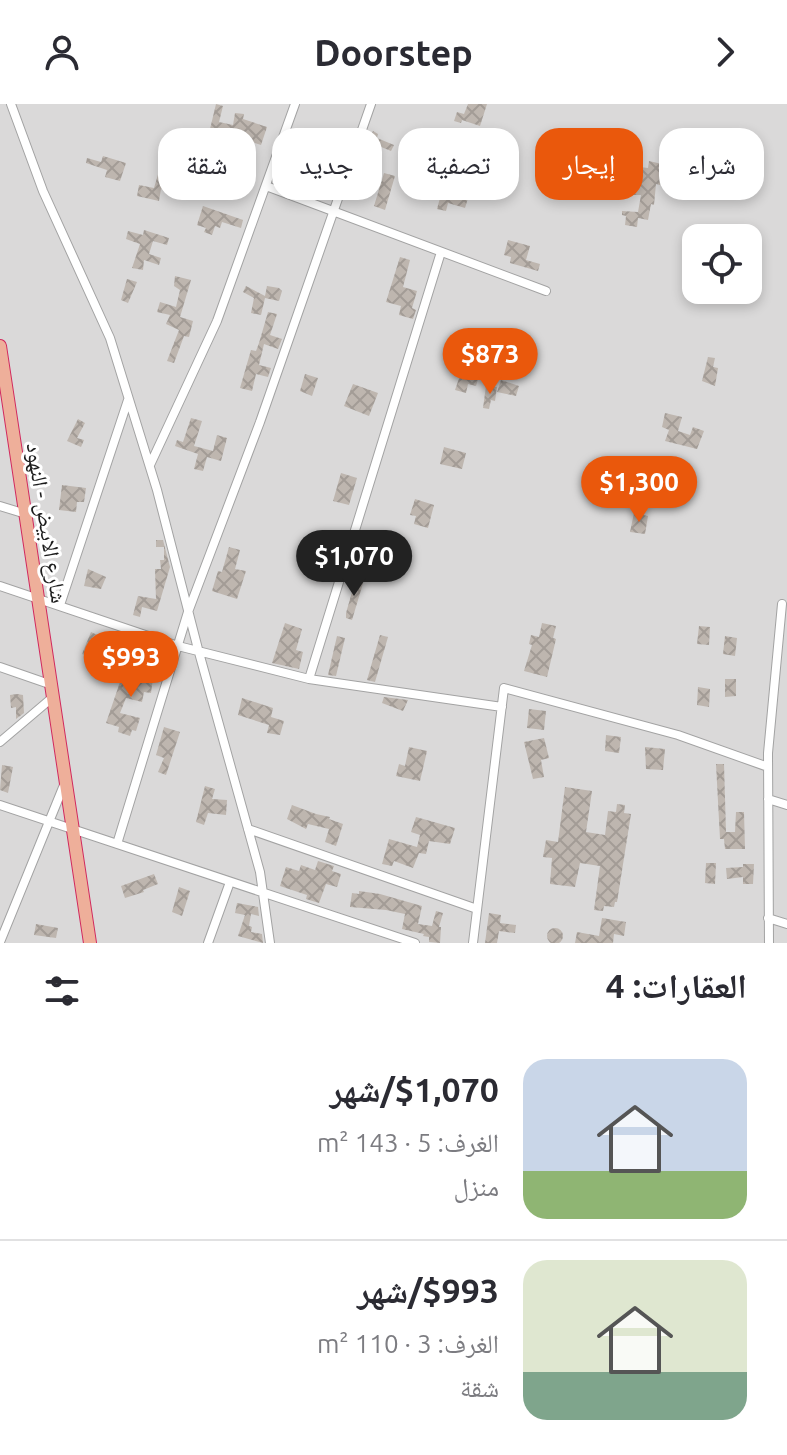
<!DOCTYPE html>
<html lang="ar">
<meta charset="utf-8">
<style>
body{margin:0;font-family:Ubuntu,"Noto Naskh Arabic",sans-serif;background:#f7f7f7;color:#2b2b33;direction:rtl;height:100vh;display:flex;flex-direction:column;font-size:30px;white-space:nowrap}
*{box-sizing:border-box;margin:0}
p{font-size:26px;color:#7c7c81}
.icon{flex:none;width:44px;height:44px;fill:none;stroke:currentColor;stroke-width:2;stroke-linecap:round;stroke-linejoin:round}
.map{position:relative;height:839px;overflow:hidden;direction:ltr}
.panel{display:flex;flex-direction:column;background:#fff;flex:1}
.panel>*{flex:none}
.top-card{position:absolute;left:24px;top:24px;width:740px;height:72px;direction:rtl;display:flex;gap:16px}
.tools{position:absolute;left:682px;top:120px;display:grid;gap:16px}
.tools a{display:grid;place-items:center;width:80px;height:80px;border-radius:16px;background:#fff;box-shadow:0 4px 12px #0003;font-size:40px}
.price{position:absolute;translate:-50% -68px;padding:0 18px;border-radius:28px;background:#ea580c;color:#fff;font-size:26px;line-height:52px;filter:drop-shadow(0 2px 4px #0008)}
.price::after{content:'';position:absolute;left:50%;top:48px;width:24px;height:18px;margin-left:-12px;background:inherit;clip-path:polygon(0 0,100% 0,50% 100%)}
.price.current{background:#222;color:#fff}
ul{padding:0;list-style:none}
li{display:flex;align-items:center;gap:24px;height:200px;padding:0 40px}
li+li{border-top:2px solid #e1e1e2}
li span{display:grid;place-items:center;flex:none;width:224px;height:160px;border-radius:24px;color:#555}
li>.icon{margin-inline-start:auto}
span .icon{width:96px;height:96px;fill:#fffc;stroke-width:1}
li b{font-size:34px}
h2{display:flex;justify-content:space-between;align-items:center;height:96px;padding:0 40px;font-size:34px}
.chip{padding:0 28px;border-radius:24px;background:#fff;box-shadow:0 4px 12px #0003;font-size:28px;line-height:72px}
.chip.current{background:#ea580c;color:#fff}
header{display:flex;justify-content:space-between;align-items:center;height:104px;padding:0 40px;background:#fff;font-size:36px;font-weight:700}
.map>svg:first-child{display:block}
.residential{fill:#dad9d9;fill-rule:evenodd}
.building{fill:url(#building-cross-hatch)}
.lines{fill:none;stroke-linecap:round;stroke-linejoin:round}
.minor-casing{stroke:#a3a3a3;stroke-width:10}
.trunk-casing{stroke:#d1295e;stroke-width:14}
.minor{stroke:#fff;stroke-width:8}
.trunk{stroke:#eeaf9a;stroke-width:12}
.labels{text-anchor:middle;stroke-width:6;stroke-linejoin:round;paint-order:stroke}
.street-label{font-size:22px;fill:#1c1c1c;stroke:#fff}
</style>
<header><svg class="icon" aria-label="forward" viewBox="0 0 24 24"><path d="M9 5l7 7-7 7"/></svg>Doorstep<svg class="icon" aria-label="person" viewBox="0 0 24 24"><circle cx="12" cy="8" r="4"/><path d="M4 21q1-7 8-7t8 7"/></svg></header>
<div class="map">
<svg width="787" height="839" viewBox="0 0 787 839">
<defs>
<pattern id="building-cross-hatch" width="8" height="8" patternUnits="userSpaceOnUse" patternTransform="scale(2)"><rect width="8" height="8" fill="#beb6af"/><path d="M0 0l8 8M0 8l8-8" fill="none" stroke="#a39c96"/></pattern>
</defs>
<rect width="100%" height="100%" fill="#edeae2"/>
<path class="residential" d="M0,0H787V839H0ZM696,134H748V186H696Z"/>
<path class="building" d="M216,0L223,2L219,18L233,21L235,9L244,10L243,15L267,23L261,41L237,33L236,39L229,37L230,30L210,25Z
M468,0H487L480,22L462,16L461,19L454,17L457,8L464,10Z
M693,24L727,27L728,43L714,44L690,40Z
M373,27L378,30L377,34L394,41L391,47L374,40L370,48L365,45L368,30L371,31Z
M460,48L484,55L474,80L437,65L442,50L458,55Z
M103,52L126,59L120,77L105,73L107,66L86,59L87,54L101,58Z
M291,55L320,66L311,86L284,77Z
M601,57L618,60L615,82L599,80Z
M649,57L662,60L660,81L656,80L654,101L651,100L648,116L638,114L637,123L625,121L626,112L622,111V107L638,108L641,91H620L621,83L638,85L640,63L648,64Z
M166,63L174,65L168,87L161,85L159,97L137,92L139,81L154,84L159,67L165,68Z
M384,69L395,72L385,106L374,102Z
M443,83L469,91L465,104L448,99L446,107L437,105Z
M203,102L243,116L241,124L222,118L220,124L215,122L212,131L204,128L206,124L197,121Z
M144,126L169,134L167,141L153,137L149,150L161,154L159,161L144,156L143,166L132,164L140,140L126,135L128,127L143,131Z
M508,136L530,142L526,156L540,160L538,167L510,159L511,153L504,151Z
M400,153L410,156L403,183L417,187L412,204L416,206L413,215L399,211L401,202L386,198Z
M175,172L191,176L180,213L193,217L189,233L184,232L174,259L167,257L179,226L166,220L170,211L157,208L160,198L176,203L180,186L174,182Z
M127,175L137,178L128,199L121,196Z
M246,182L265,192L267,182L279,184L282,187L279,197L265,194L261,211L251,209L254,194L243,188Z
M268,208L277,210L270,231L282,235L278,245L264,240L259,261L271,264L268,273L256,270L252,287L240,284L251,246L256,247L259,239Z
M467,251L484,255L476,282L468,280L466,289L455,286Z
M708,253L715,254L713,263L718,264L715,282L702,277Z
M305,270L318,274L312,292L300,287Z
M501,276L519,282L516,292L497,288Z
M353,280L378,289L369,312L344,302Z
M486,282L497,283L495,297L491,296L489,305L483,304Z
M665,309L682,313L678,327L690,331L693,323L704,327L697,345L665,337L669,326L662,323Z
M191,314L202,317L194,342L213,347L217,331L227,334L221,357L207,353L203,367L194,365L198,350L175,342L177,336L183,338Z
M78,315L85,319L77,334L84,336L81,343L67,337Z
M444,343L466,349L462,365L440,360Z
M341,369L357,374L349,401L333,397Z
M62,381L86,384L84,398H77L76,408L59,406Z
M415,395L434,401L428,424L414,420L416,412L410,411Z
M634,409L648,412L645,430L630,428Z
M156,436H163L170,463L157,507L142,503L140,513L133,511L138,492L156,495L155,465H161L160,456H164V443H156Z
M229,443L240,446L235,465L246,467L237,495L212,487L218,467L222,468Z
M88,465L106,473L101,485L84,482Z
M356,474L364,476L352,516L346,514V509Z
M285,519L302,525L296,546L303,548L299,565L272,559Z
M542,519L556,522L553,534L556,535L547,573L524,567L532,541L529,540L531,531L539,533Z
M699,522L710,523L709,541L697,540Z
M91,528L108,536L99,556L82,550Z
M380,531L388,533L375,578L367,576Z
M337,532L345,534L336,572L328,571Z
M725,532L737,534L735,552L723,550Z
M142,556L155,560L151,589L144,588L142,598L126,594L120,609L140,614L136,627L132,626L130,632L118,628L119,623L106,619L120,578L135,583Z
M725,575H736V592L725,593Z
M698,583L710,585L709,603L697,601Z
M17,590L23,591L24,609L16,615V603L11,604L10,591Z
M384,593L408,596L403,607L382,599Z
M242,594L273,604L271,613L284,617L280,631L267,629L269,621L238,611Z
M529,605L546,607L544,626L527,624Z
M164,623L180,628L166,671L158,668L164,654L156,651Z
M606,631L621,633L619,649L605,647Z
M544,634L549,654L541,656L544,673L533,675L524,638Z
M409,643L427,647L420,677L396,672L399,660L405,662Z
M645,643L665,645L663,666L646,665Z
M716,660H724L726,728H735L736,708H744L745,745H725L724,735H720Z
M2,661L13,663L8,689L0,686Z
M205,682L215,685L212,695L227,696L226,711L208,709L204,721L196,718Z
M565,683L592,687L586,728L605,731L608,707L616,708L617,700L625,701L624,709L631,710L617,798H615L614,803L604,802L603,807L594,806L600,762L580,759L575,783L550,780L552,754L543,753L546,736L558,738Z
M292,701L316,710L330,713L329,715L343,720L336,742L325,738L329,725L308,720L306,725L287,715Z
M416,713L455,724L450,740L429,737L426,750L419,749L413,764L394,757L392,762L382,760L389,735L417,743L420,731L411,728Z
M318,757L334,762L332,767L341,770L337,783L326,780L319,799L306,795L307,791L280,782L286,763L299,767L301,761L315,766Z
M706,759H716L715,780L705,779Z
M743,760H754L753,780H743V773L727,775L726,764L743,763Z
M154,770L158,780L143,786L144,788L125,794L121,782Z
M179,783L190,787L182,812L172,808Z
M359,787L380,790L422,802L418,820L432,822L436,807L443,809L439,823H441L440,839L429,838V833L423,832L424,830L402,825L405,810L386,806L350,803L352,789L359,790Z
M237,799L258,803L259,812L251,810L249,822L252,823L251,828L262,830L263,839L238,832L245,811L235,809Z
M489,809L501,811L500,819L516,821L515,829L499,827L497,839H485Z
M602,814L626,818L624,832L614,830L613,839H575L577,828L599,832Z
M36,820L58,824L56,834L34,831Z
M547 832a8 8 0 1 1 16 0a8 8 0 1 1-16 0Z"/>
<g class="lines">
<g class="minor-casing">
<path id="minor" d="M11,0L43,87L110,234L157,386L198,545L260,768L270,839
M266,82L546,187
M150,361L217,217L295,0
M0,402L26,410
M0,482L178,542L309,575L502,603
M60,501L128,296
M0,563L52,581
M309,575L441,148
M0,638L53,593
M768,695L787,701
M0,701L415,839
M248,725L477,805
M117,740L188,508L260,318L371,0
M768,814L787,820
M0,838L64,681
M208,839L230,778
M473,839L504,584L678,631L768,663
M769,839L768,649L782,500"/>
</g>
<g class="trunk-casing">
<path id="trunk" d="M0,242L90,839"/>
</g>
<use href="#minor" class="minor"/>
<use href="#trunk" class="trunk"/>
</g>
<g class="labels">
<g class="street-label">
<text transform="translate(47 419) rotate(81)" y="8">شارع الابيض - النهود</text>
</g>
</g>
</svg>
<div class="tools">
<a><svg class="icon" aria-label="locate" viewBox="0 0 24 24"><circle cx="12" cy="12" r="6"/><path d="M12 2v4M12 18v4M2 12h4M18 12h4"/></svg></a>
</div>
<b class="price" style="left:490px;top:292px">$873</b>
<b class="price" style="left:639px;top:420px">$1,300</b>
<b class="price current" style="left:354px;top:494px">$1,070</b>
<b class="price" style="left:131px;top:595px">$993</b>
<div class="top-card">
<a class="chip">شراء</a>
<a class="chip current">إيجار</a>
<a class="chip">تصفية</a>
<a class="chip">جديد</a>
<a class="chip">شقة</a>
</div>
</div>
<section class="panel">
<h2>العقارات: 4<svg class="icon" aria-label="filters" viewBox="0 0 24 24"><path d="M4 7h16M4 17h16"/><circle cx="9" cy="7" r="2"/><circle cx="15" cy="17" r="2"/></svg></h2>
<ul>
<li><span style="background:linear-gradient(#c9d6e8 70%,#8fb573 0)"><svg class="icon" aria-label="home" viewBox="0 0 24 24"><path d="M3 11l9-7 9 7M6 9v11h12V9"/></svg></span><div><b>$1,070/شهر</b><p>الغرف: 5 · 143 m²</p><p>منزل</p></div></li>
<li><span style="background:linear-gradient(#dfe7d0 70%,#7fa58c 0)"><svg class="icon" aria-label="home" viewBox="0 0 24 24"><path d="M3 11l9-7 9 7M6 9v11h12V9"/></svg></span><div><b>$993/شهر</b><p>الغرف: 3 · 110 m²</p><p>شقة</p></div></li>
</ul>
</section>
